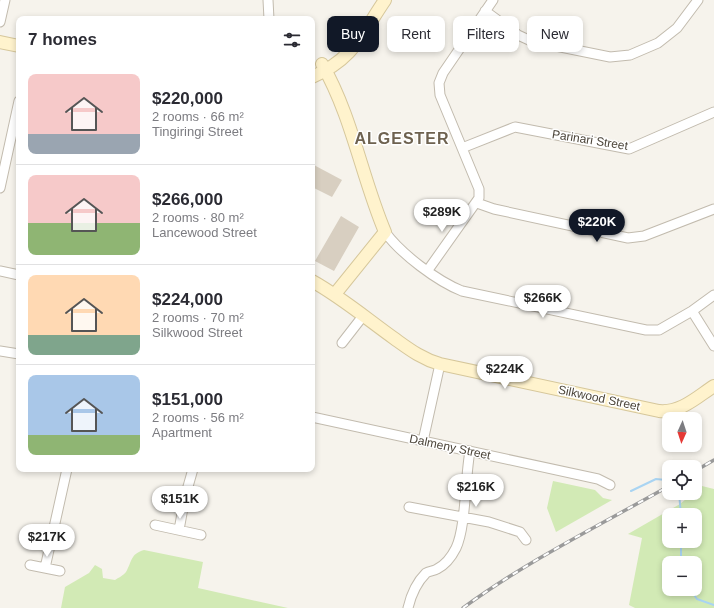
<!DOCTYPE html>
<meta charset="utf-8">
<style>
body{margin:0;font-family:Helvetica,sans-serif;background:#f2f2f3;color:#2b2b33;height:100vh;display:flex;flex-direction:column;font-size:15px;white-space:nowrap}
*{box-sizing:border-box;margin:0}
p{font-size:13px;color:#7c7c81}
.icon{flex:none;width:22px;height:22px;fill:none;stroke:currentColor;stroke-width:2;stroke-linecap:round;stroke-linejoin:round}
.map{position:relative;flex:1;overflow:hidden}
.details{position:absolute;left:16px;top:16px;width:299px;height:456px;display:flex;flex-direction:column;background:#fff;border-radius:8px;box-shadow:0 2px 6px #0003}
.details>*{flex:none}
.hud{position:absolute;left:327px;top:16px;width:327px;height:36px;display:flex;gap:8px}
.needle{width:26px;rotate:183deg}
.controls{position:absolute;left:662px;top:412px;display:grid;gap:8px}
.controls a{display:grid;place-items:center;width:40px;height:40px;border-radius:8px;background:#fff;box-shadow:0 2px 6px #0003;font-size:20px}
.price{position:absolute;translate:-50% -34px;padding:0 9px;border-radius:14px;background:#fff;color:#222;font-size:13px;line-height:26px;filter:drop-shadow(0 1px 2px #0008)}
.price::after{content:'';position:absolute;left:50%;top:24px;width:12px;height:9px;margin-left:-6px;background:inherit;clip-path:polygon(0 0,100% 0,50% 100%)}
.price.on{background:#111827;color:#fff}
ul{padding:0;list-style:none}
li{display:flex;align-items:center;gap:12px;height:100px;padding:0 12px}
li+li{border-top:1px solid #e1e1e2}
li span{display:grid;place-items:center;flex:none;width:112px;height:80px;border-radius:8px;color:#555}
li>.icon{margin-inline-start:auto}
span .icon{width:48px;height:48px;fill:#fffc;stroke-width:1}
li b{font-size:17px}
h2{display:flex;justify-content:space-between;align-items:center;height:48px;padding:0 12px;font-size:17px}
.chip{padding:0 14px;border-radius:8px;background:#fff;box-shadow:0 2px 6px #0003;font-size:14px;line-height:36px}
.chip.on{background:#111827;color:#fff}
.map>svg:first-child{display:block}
.green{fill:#d2eab5;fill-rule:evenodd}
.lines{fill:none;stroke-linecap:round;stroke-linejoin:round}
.stream{stroke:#a9d4f2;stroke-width:2}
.building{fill:#d8cfc1}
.street-casing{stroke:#c2bbae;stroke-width:11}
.secondary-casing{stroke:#d6c79b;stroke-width:14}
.street{stroke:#fff;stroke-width:9}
.secondary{stroke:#fff3cd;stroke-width:12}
.rail-casing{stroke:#9a9a9a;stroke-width:3.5}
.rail{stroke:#fff;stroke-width:2;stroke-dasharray:6;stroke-linecap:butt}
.labels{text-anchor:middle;stroke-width:3;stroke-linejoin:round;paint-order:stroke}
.street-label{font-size:12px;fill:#4b4439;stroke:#fff}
.district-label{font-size:16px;font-weight:bold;letter-spacing:1px;fill:#6e6250;stroke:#fff}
</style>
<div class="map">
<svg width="714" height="608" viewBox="0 0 714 608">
<rect width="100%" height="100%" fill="#f6f3ec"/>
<path class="green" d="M553,481L595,490L603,498L612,500L556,532L547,508Z
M702,486L714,489V608H635L629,605L642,538L628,534L680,504ZM669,515H695V541H669ZM669,563H695V589H669Z
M144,550L203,562L198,588L288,608H61L65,587L89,573L95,565L102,569L103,578L115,580C118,578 124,575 126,572C132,562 130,554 144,550Z"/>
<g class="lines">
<path class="stream" d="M631,491L656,479L666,480
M679,493L681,515
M681,563V541
M690,589L697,599L714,605"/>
</g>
<path class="building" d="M312,164L342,180L332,197L312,187Z
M341,216L359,227L334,271L315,261Z"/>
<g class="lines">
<g class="street-casing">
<path id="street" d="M268,0L269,19
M485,11L518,35L531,41L610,57L630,55L658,43L677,28L698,0
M0,22L5,0
M462,148L515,127L629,149L714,112
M0,188L19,101
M477,203L494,209L628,238L644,236L714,209
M385,232C401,254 437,281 462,291L646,330H659L692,311L714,295
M428,270L479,198V189L440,95L439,83L443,73L493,0
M0,271L19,275
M692,311L714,346
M342,343L363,316
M0,351L19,354
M312,417L598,479L610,485
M423,441L440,364
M409,507L489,522L520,532L526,540
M155,525L201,535
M179,530L185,497L193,469
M30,565L60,571
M45,568L67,469
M408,608C411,595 416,583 426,573C429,571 434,571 437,569C445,565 452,556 456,548C466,527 465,478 470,451"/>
</g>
<g class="secondary-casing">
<path id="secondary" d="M0,42L19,46
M322,64C352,116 362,178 385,232L335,294
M312,77C354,59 361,35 385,0
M312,281C341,297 367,319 395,339C409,349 422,359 440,364L659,411C681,413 697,397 714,386"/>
</g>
<use href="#street" class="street"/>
<use href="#secondary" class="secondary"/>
<g class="rail-casing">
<path id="rail" d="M695,471L714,460
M463,608C527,561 600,525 669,486"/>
</g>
<use href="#rail" class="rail"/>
</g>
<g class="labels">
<g class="street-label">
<text transform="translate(590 140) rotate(9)" y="4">Parinari Street</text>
<text transform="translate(599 398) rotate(12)" y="4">Silkwood Street</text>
<text transform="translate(450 447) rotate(12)" y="4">Dalmeny Street</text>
</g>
<g class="district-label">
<text x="402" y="144">ALGESTER</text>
</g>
</g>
</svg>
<div class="controls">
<a><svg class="needle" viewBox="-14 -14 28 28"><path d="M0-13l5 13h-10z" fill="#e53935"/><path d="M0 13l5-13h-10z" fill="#7c7c81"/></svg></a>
<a><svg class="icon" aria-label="locate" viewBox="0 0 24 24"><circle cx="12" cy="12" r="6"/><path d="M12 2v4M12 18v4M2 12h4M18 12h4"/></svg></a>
<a>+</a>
<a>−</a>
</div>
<b class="price" style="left:442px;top:233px">$289K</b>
<b class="price on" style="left:597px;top:243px">$220K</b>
<b class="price" style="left:543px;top:319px">$266K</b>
<b class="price" style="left:505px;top:390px">$224K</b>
<b class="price" style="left:476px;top:508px">$216K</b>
<b class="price" style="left:180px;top:520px">$151K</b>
<b class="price" style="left:47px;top:558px">$217K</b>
<div class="hud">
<a class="chip on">Buy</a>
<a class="chip">Rent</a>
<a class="chip">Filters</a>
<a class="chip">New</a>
</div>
<section class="details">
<h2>7 homes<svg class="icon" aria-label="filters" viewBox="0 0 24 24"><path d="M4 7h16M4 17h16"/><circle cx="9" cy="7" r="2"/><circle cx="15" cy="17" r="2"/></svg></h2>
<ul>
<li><span style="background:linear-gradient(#f6c9c9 75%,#9aa5b1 0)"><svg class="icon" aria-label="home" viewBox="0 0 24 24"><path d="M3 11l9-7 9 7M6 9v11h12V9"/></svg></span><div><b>$220,000</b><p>2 rooms · 66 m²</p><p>Tingiringi Street</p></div></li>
<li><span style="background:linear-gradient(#f6c9c9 60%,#8fb573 0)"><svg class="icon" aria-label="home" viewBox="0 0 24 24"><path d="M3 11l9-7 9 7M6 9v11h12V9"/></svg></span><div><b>$266,000</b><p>2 rooms · 80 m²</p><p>Lancewood Street</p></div></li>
<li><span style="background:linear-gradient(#ffd9b3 75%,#7fa58c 0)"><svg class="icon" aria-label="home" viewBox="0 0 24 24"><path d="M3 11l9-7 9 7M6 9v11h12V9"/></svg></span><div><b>$224,000</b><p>2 rooms · 70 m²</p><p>Silkwood Street</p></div></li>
<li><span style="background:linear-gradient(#a9c7e8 75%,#8fb573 0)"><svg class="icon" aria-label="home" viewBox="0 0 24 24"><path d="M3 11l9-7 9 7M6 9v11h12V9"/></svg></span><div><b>$151,000</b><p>2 rooms · 56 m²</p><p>Apartment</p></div></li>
</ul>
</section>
</div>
